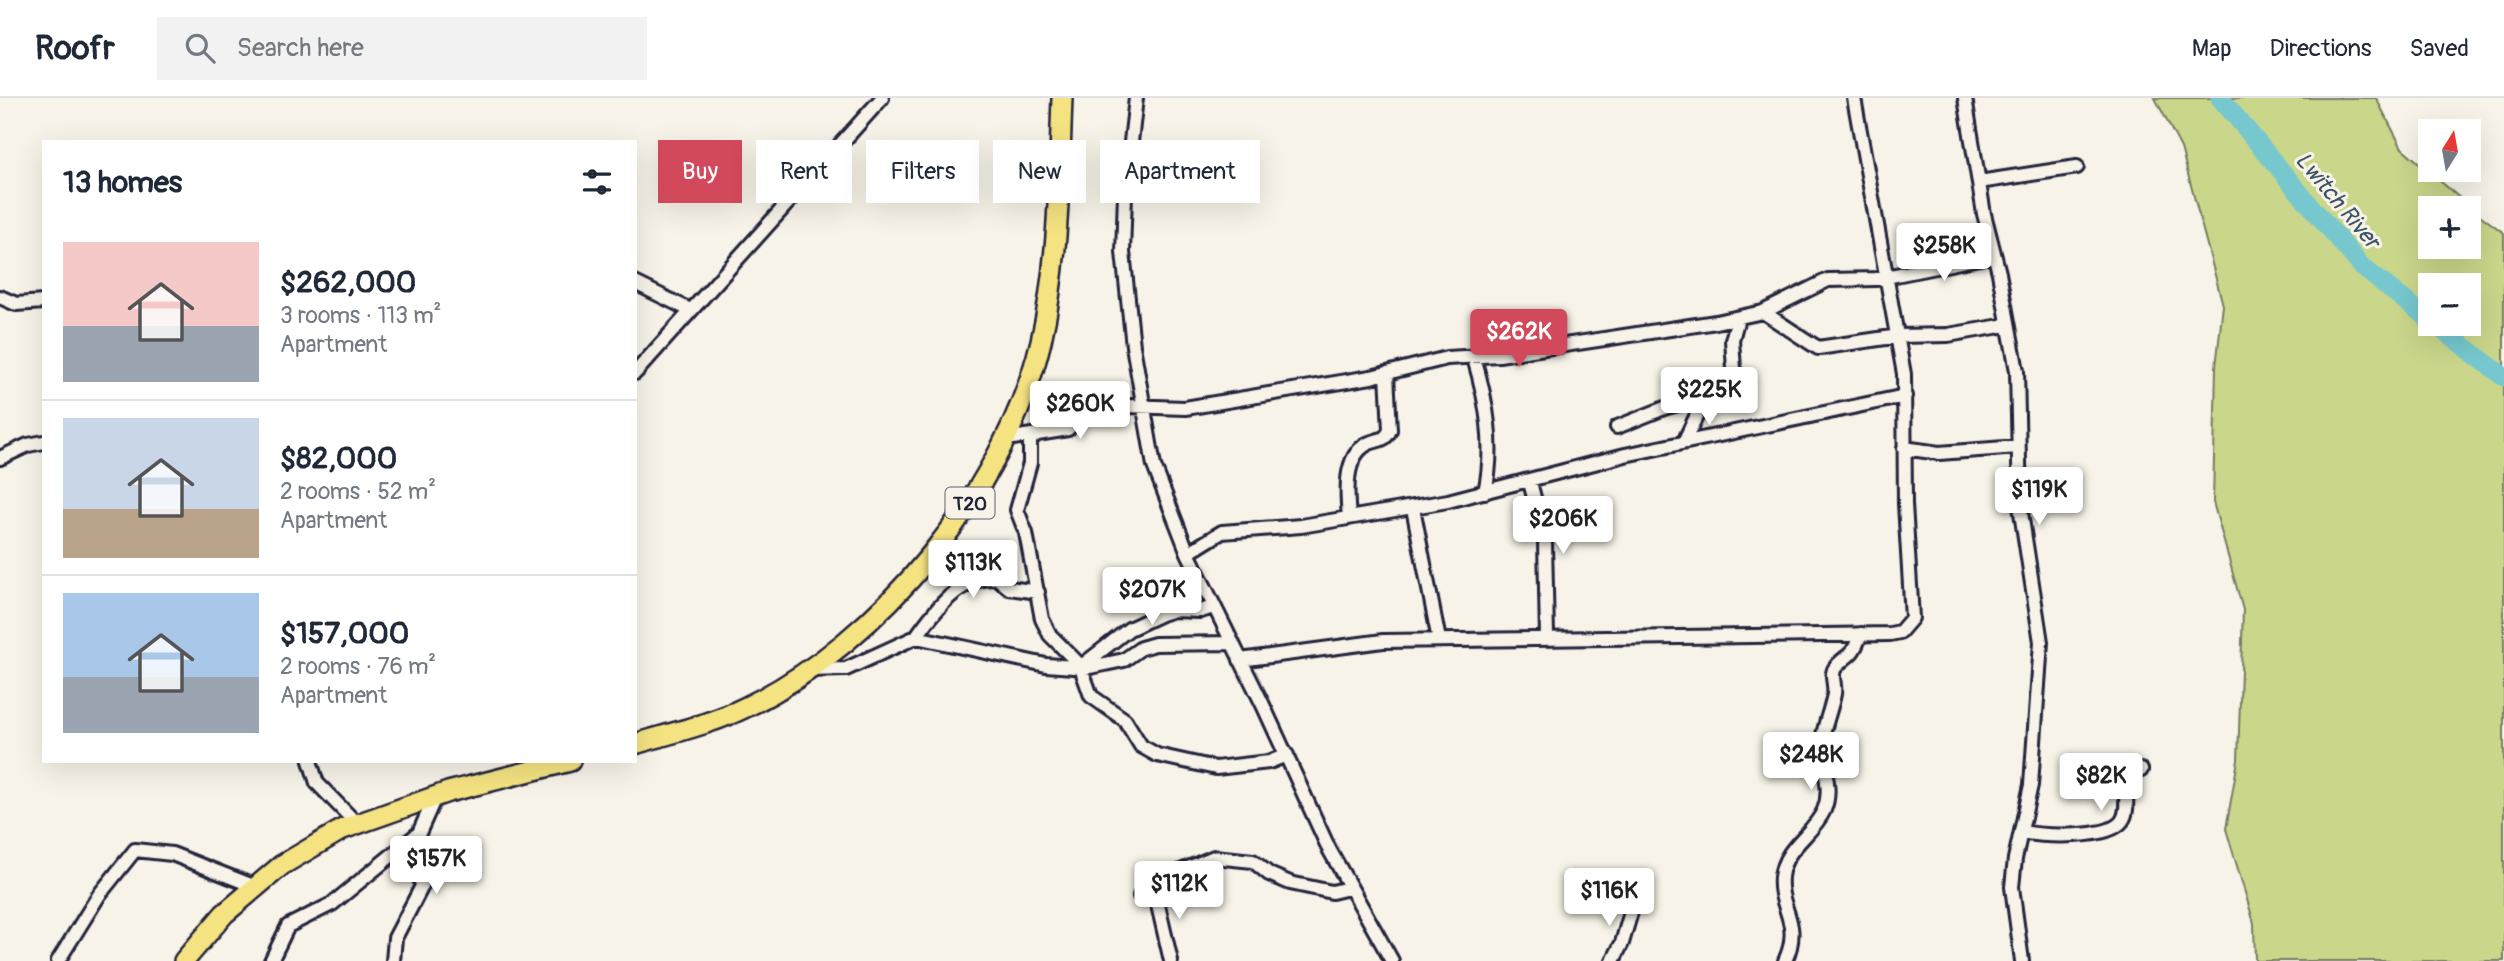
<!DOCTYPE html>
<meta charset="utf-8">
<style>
body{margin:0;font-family:Pangolin,sans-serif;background:#f2f2f3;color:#1f2937;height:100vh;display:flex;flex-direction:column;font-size:26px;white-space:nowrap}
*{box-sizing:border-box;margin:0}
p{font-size:23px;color:#747a83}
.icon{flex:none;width:38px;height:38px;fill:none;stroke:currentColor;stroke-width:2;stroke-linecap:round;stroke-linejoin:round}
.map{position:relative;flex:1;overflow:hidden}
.details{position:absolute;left:42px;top:42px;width:595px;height:623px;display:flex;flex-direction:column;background:#fff;border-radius:0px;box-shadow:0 7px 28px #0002}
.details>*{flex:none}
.banner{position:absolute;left:658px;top:42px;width:665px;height:63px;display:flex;gap:14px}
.needle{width:46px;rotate:11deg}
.buttons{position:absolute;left:2418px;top:21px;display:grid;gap:14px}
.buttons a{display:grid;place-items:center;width:63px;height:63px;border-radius:0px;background:#fff;box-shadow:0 7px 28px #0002;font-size:35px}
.price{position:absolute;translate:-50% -60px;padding:0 16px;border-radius:7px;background:#fff;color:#222;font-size:23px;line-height:46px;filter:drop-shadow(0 2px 4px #0008)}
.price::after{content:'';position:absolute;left:50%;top:42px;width:21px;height:16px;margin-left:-10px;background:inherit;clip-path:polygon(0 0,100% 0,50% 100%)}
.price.active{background:#d1495b;color:#fff}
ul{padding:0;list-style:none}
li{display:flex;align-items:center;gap:21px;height:175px;padding:0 21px}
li+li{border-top:2px solid #e0e1e3}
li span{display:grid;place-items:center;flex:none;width:196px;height:140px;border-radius:0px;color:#555}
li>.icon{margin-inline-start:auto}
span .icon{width:84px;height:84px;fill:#fffc;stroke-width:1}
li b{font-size:30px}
h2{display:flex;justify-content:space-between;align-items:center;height:84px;padding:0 21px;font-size:30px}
.chip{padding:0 24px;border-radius:0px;background:#fff;box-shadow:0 7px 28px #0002;font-size:24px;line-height:63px}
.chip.active{background:#d1495b;color:#fff}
header{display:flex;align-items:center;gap:42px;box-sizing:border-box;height:98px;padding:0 35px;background:#fff;border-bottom:2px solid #e0e1e3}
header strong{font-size:33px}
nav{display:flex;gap:38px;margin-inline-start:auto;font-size:24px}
.search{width:490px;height:63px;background:#f2f2f3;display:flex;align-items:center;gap:18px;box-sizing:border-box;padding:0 24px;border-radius:0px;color:#747a83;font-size:26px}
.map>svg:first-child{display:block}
.green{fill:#cad68a;stroke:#767c62;stroke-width:2;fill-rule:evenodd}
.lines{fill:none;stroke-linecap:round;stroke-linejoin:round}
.river{stroke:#76c8ce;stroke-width:19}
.minor-casing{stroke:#22223b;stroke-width:18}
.primary-casing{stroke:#22223b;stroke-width:24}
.minor{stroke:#f7f3e8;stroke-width:12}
.primary{stroke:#f5e382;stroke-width:19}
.labels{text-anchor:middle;stroke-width:6;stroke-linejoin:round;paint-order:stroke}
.shield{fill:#f7f3e8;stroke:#62616f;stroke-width:2}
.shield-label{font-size:19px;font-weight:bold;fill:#22223b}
.water-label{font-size:23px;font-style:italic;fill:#3b5467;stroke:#f7f3e8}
</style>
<header>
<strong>Roofr</strong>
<div class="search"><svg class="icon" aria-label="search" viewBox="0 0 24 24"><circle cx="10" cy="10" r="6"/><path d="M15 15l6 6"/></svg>Search here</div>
<nav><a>Map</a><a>Directions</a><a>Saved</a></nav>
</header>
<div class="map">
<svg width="2504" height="863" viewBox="0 0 2504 863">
<rect width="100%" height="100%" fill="#f7f3e8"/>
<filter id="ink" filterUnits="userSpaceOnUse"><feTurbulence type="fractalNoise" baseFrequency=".0143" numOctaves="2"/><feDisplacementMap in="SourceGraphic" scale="14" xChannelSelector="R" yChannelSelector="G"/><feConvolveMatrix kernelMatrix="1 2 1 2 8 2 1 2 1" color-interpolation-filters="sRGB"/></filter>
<g filter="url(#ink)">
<path class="green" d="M2155,0H2376L2402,50L2477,115L2504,135V863H2255L2254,825L2226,731L2238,662L2243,512L2213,404L2216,269L2223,207L2181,50ZM2431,110H2469V149H2431ZM2431,187H2469V226H2431Z"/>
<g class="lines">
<path class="river" d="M2220,0L2362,169L2431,223
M2435,226L2504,279"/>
<g class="minor-casing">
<path id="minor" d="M1136,0L1125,97L1123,154L1133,248L1154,368L1188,455L1263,607L1329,751L1392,863
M1965,0L1984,116L1999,175L2017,273L2020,408L2041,544L2031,687L2015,761L2012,789L2022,863
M1979,84L2077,69
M635,185L690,212
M0,199L16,206L44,204
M1763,214L1818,250L1899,238L1948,237L2007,227
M1474,260C1487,304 1495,349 1485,394
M635,275L882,0
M1617,329L1667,309L1731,292L1735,285L1732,242L1738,220
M1036,337L1030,342V365L1017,412L1026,435L1042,521L1050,537L1080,567L1091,598L1125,622L1141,648L1157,657L1216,670L1269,664L1287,657
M1007,341L1068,331L1085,313L1098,307L1185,310L1371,279L1447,260L1499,257L1716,224L1763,214L1828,182L1876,181L1994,157
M1684,344L1705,300
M1904,350L1939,355L2018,349
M0,360L28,347L44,344
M1530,384L1545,443L1547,539
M1413,410L1439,542
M1349,420C1347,397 1343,359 1367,346C1377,341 1385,344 1390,332L1387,276
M1188,455L1222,434L1301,428L1448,403L1625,357L1905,298
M916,539C935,512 960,478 997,480L1009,490L1038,494
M1240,562L1383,543L1890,536L1900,534L1912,520L1905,406L1904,276L1854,0
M1081,571L1124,562L1141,550L1155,546L1233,545
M807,572L846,571L916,539L1046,567L1074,569L1084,566L1129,531L1161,516L1174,512L1201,513L1213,509
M310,663L317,685L356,725
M2022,734C2042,738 2108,742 2122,723C2134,705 2114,682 2141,672
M1154,790L1171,863
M1140,798L1181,773L1214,759L1253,763L1269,776L1290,785L1332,794L1349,790
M58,863L99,797L135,752L172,756L256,789
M271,863L288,828L332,806L419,735L436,697
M393,863L395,840L422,788L415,761L401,749
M1613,863L1622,845L1631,814
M1785,863C1803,824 1778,811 1781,779C1784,749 1813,737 1824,712C1834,688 1820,667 1822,643C1824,627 1831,612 1834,596C1836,588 1830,577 1835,570C1839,564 1846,560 1851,555C1856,550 1858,542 1861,536"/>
</g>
<g class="primary-casing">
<path id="primary" d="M635,646C671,635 712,626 746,609C882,543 1006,390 1041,243C1059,164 1059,81 1062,0
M184,863L224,816L282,767L343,731L448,694L570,663"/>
</g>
<use href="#minor" class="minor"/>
<use href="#primary" class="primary"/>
</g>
</g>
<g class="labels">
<rect class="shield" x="945.5" y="389.5" width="49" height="31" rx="5"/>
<g class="shield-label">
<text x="970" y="412">T20</text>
</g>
<g class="water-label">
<text transform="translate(2338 102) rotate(50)" y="8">Lwitch River</text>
</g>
</g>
</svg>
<div class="buttons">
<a><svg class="needle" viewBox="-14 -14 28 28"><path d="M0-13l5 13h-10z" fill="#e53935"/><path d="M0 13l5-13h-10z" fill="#747a83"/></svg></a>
<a>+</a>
<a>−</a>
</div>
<b class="price" style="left:1944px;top:185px">$258K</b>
<b class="price active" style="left:1519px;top:271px">$262K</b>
<b class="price" style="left:1709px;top:329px">$225K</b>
<b class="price" style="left:1080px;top:343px">$260K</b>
<b class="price" style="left:2039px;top:429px">$119K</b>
<b class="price" style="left:1563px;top:458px">$206K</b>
<b class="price" style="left:973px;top:502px">$113K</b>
<b class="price" style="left:1152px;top:529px">$207K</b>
<b class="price" style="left:1811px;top:694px">$248K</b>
<b class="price" style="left:2101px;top:715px">$82K</b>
<b class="price" style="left:436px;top:798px">$157K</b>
<b class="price" style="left:1179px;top:823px">$112K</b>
<b class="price" style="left:1609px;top:830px">$116K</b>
<div class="banner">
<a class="chip active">Buy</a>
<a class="chip">Rent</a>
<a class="chip">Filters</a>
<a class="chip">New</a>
<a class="chip">Apartment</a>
</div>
<section class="details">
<h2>13 homes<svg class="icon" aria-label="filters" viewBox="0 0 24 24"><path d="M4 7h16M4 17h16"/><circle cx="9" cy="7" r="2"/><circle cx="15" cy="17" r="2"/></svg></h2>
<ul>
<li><span style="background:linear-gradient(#f6c9c9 60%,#9aa5b1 0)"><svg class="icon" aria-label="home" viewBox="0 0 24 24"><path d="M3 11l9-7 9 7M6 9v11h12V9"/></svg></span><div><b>$262,000</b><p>3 rooms · 113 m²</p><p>Apartment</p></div></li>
<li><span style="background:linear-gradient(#c9d6e8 65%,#b9a48a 0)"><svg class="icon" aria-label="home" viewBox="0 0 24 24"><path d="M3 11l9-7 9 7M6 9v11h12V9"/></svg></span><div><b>$82,000</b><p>2 rooms · 52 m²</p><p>Apartment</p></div></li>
<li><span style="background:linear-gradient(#a9c7e8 60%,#9aa5b1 0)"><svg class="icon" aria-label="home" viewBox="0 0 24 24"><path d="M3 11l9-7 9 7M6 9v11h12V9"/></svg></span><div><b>$157,000</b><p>2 rooms · 76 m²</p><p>Apartment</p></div></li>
</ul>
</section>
</div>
